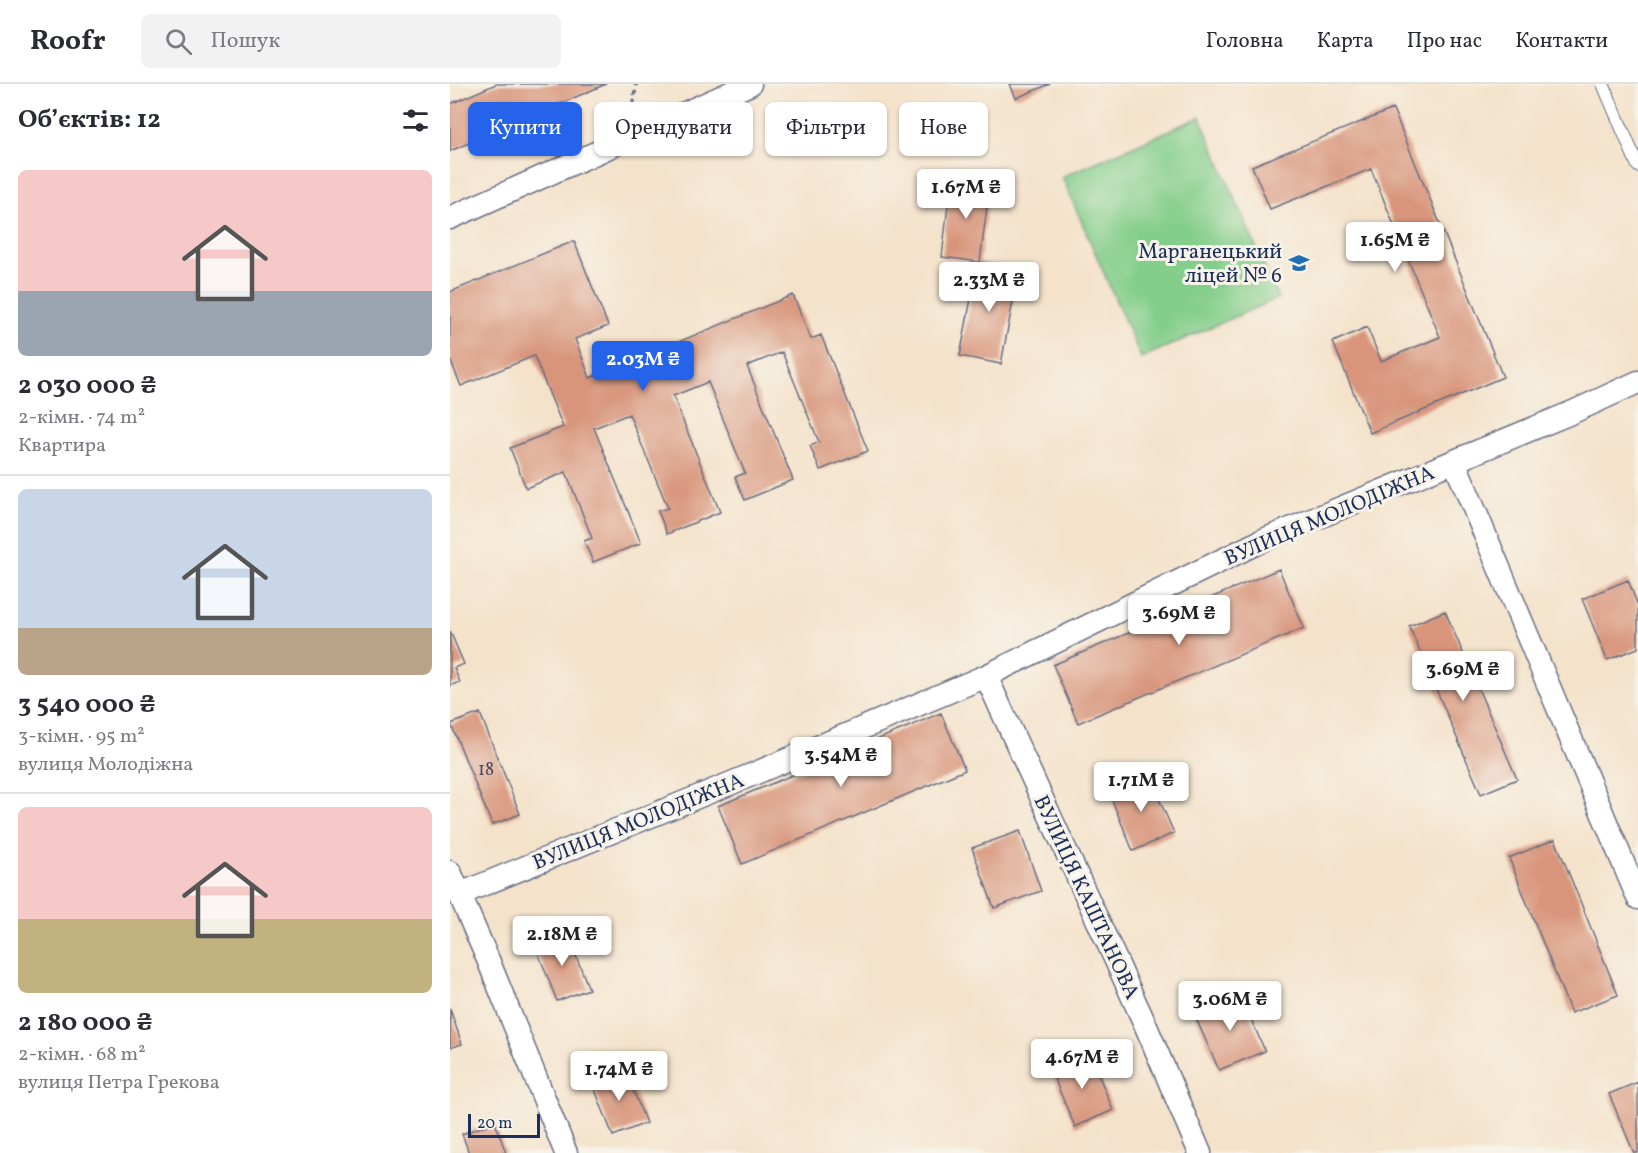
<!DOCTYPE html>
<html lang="uk">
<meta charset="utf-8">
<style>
body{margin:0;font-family:Vollkorn,serif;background:#f2f2f3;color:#2b2b33;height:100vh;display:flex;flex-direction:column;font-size:22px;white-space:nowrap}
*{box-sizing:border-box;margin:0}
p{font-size:20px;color:#7c7c81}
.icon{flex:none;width:33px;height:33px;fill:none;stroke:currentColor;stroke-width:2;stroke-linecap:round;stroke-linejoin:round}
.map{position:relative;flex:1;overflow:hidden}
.details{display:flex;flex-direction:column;background:#fff;width:450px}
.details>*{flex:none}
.banner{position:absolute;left:18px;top:18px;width:570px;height:54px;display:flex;gap:12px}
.scale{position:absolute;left:18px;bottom:15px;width:72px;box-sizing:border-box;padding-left:6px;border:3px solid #1b2f5e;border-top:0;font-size:16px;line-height:21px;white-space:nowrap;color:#1b2f5e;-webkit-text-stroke:4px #f7f3e8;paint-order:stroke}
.price{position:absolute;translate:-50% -51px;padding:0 14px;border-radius:6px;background:#fff;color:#222;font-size:20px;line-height:39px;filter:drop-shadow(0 2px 3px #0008)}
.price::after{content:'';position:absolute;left:50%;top:36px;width:18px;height:14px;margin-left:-9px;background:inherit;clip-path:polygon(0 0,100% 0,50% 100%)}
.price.on{background:#2563eb;color:#fff}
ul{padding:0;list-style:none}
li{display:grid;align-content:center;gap:12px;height:318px;padding:0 18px}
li+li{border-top:2px solid #e1e1e2}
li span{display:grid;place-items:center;height:186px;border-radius:9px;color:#555}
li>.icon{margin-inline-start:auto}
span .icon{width:108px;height:108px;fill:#fffc;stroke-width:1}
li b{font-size:26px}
h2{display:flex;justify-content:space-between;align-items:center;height:72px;padding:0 18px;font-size:26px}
.tag{padding:0 21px;border-radius:9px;background:#fff;box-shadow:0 2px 4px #0004;font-size:21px;line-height:54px}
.tag.on{background:#2563eb;color:#fff}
header{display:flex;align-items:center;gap:36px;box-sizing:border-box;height:84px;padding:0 30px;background:#fff;border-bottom:2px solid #e1e1e2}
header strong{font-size:28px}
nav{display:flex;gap:33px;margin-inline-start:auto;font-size:21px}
.search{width:420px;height:54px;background:#f2f2f3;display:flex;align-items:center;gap:15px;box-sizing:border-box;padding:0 21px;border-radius:9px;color:#7c7c81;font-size:22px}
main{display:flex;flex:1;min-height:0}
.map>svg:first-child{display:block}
.green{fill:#84ce8b;stroke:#507e74;stroke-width:1.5}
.building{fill:#d8957b}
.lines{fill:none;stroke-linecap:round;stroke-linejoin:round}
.service-casing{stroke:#676e84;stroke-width:14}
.minor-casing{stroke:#676e84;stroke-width:25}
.path{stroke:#676e84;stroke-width:4;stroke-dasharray:4.5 4.5;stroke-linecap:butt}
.service{stroke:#fff;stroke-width:12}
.minor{stroke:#fff;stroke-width:22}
.labels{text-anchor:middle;stroke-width:6;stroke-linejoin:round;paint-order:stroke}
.number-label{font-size:18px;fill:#4a4865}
.poi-label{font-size:21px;fill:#1b2f5e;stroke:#f7f3e8;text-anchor:end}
.street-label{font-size:21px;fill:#1b2f5e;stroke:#f7f3e8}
</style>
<header>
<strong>Roofr</strong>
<div class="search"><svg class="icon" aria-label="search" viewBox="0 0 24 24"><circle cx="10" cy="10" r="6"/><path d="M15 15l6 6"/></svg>Пошук</div>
<nav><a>Головна</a><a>Карта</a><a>Про нас</a><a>Контакти</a></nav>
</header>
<main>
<section class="details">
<h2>Об’єктів: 12<svg class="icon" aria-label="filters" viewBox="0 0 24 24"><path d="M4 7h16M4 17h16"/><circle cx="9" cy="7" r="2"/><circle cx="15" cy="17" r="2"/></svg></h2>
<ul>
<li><span style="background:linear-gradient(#f6c9c9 65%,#9aa5b1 0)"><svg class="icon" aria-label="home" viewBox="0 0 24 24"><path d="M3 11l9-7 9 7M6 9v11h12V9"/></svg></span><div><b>2 030 000 ₴</b><p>2-кімн. · 74 m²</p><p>Квартира</p></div></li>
<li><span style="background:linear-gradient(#c9d6e8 75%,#b9a48a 0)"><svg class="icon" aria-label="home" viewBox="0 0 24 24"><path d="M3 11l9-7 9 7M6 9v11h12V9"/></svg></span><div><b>3 540 000 ₴</b><p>3-кімн. · 95 m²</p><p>вулиця Молодіжна</p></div></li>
<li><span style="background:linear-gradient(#f6c9c9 60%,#c2b280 0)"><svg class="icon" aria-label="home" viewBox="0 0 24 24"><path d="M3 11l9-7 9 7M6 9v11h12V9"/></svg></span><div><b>2 180 000 ₴</b><p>2-кімн. · 68 m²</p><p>вулиця Петра Грекова</p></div></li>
</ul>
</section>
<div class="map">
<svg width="1188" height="1069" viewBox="0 0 1188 1069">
<rect width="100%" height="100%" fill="#f7f3e8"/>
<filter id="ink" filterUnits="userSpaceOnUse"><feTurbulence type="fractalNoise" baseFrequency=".0167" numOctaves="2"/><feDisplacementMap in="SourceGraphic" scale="12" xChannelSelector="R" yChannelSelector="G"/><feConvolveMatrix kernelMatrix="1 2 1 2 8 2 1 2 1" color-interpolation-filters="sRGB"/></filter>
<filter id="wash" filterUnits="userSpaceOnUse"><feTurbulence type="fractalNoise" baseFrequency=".008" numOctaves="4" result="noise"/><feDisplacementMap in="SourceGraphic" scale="24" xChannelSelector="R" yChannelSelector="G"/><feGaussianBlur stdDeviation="1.35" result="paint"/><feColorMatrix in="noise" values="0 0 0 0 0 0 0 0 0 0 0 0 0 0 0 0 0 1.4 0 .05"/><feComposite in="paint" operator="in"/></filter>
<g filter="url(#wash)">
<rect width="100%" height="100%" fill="#f4e2ca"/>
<path class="green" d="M750,33L828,214L691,274L612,93Z"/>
<g id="blocks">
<path class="building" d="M46,0H156L0,67V20Z
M560,0H600L566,14Z
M943,25L1053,293L920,349L883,258L917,243L931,277L990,253L921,85L820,125L802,82Z
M501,94L540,99L530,178L492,173Z
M124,157L158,242L125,255L140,294L343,211L361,255L371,251L418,367L370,386L360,362L369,358L332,268L297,282L343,396L295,416L285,393L295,389L258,298L223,312L270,428L217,450L208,427L218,424L179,330L144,344L191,459L143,478L134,457L142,454L116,388L76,404L60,364L113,343L84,272L11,302L0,275V208Z
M528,178L569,186L551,280L510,272Z
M829,485L854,544L628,639L603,581Z
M1178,496L1188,522V564L1157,576L1132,515Z
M995,527L1067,695L1031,710L959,542Z
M0,547L14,580L4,584L10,598L0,602Z
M30,629L70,730L42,741L1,640Z
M491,629L515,686L292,780L268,722Z
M699,692L724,749L683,767L659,709Z
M570,747L591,807L544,824L522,764Z
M1105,755L1168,911L1121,929L1059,774Z
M117,849L139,905L107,917L85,861Z
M790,910L815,967L769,986L744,930Z
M0,925L12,960L0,964Z
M640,970L663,1026L625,1043L601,987Z
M175,985L196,1039L163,1052L142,998Z
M1188,998V1069H1184L1159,1010Z
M45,1038L56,1069H19L12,1050Z"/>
</g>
</g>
<g filter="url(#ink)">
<use href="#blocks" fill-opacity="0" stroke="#676e84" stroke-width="1.5"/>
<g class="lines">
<g class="service-casing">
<path id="service" d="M1153,0L1188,82"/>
</g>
<g class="minor-casing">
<path id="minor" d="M0,134L300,0
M1004,377L1188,814
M536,592L695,940L750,1069
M0,788L39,878L116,1069
M10,810L301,691L536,592L811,457L1123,328L1188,298"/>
</g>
<path class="path" d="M182,29L186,0"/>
<use href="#service" class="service"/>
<use href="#minor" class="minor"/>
</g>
</g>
<defs>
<g id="school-bare" transform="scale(1.62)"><path d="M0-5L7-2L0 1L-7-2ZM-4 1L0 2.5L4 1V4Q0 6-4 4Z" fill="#1f6fb2" stroke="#f7f3e8" stroke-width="2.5" paint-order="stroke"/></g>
</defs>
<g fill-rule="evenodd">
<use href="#school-bare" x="849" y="179"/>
</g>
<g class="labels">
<g class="number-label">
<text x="36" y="691">18</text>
</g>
<g class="poi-label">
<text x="832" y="174">Марганецький<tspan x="832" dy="24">ліцей № 6</tspan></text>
</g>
<g class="street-label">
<text transform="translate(879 431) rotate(-23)" y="7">ВУЛИЦЯ МОЛОДІЖНА</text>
<text transform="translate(188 737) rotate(-22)" y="7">ВУЛИЦЯ МОЛОДІЖНА</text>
<text transform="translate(637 813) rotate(65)" y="7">ВУЛИЦЯ КАШТАНОВА</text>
</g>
</g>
</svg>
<div class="scale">20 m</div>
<b class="price" style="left:516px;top:136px">1.67M ₴</b>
<b class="price" style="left:945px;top:189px">1.65M ₴</b>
<b class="price" style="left:539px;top:229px">2.33M ₴</b>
<b class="price on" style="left:193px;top:308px">2.03M ₴</b>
<b class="price" style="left:729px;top:562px">3.69M ₴</b>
<b class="price" style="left:1013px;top:618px">3.69M ₴</b>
<b class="price" style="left:391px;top:704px">3.54M ₴</b>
<b class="price" style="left:691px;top:729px">1.71M ₴</b>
<b class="price" style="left:112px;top:883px">2.18M ₴</b>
<b class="price" style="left:780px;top:948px">3.06M ₴</b>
<b class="price" style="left:632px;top:1006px">4.67M ₴</b>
<b class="price" style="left:169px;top:1018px">1.74M ₴</b>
<div class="banner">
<a class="tag on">Купити</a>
<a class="tag">Орендувати</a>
<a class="tag">Фільтри</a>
<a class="tag">Нове</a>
</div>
</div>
</main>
